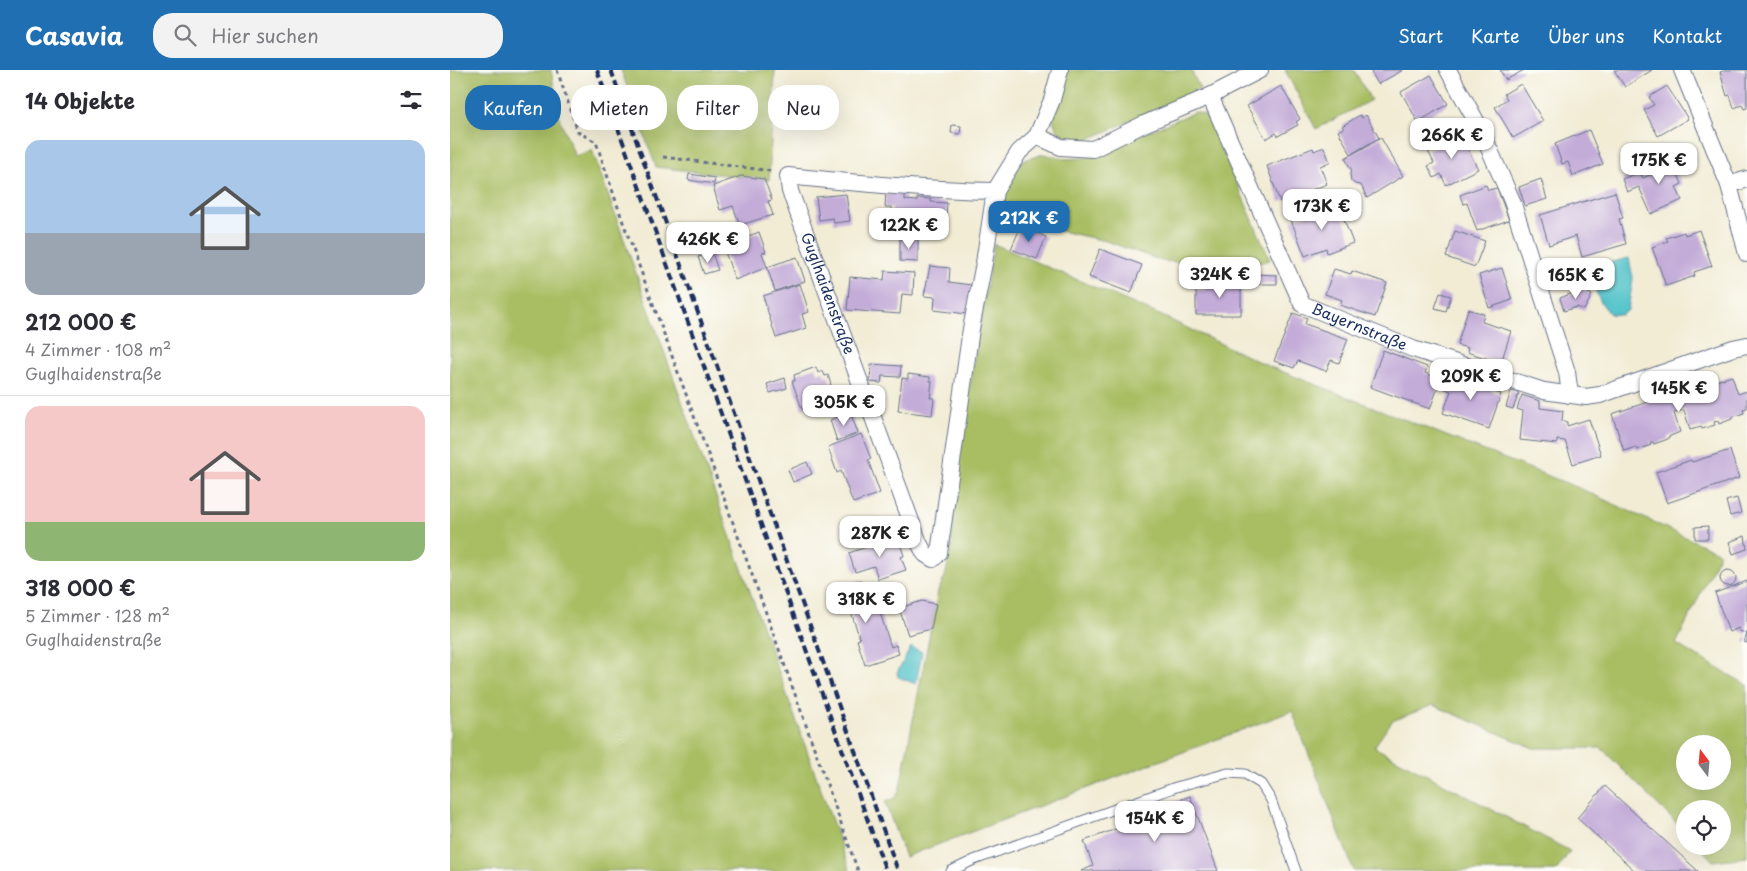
<!DOCTYPE html>
<html lang="de">
<meta charset="utf-8">
<style>
body{margin:0;font-family:"Playpen Sans",sans-serif;background:#f2f2f3;color:#2b2b33;height:100vh;display:flex;flex-direction:column;font-size:19px;white-space:nowrap}
*{box-sizing:border-box;margin:0}
p{font-size:16px;color:#7c7c81}
.icon{flex:none;width:28px;height:28px;fill:none;stroke:currentColor;stroke-width:2;stroke-linecap:round;stroke-linejoin:round}
.map{position:relative;flex:1;overflow:hidden}
.side{display:flex;flex-direction:column;background:#fff;width:450px}
.side>*{flex:none}
.banner{position:absolute;left:15px;top:15px;width:475px;height:45px;display:flex;gap:10px}
.needle{width:32px;rotate:344deg}
.tools{position:absolute;left:1226px;top:665px;display:grid;gap:10px}
.tools a{display:grid;place-items:center;width:55px;height:55px;border-radius:50%;background:#fff;box-shadow:0 5px 20px #0002;font-size:25px}
.price{position:absolute;translate:-50% -42px;padding:0 11px;border-radius:10px;background:#fff;color:#222;font-size:16px;line-height:32px;filter:drop-shadow(0 1px 2px #0008)}
.price::after{content:'';position:absolute;left:50%;top:30px;width:15px;height:11px;margin-left:-8px;background:inherit;clip-path:polygon(0 0,100% 0,50% 100%)}
.price.active{background:#1f6fb2;color:#fff}
ul{padding:0;list-style:none}
li{display:grid;align-content:center;gap:10px;height:265px;padding:0 25px}
li+li{border-top:1px solid #e1e1e2}
li span{display:grid;place-items:center;height:155px;border-radius:15px;color:#555}
li>.icon{margin-inline-start:auto}
span .icon{width:90px;height:90px;fill:#fffc;stroke-width:1}
li b{font-size:21px}
h2{display:flex;justify-content:space-between;align-items:center;height:60px;padding:0 25px;font-size:21px}
.pill{padding:0 18px;border-radius:20px;background:#fff;box-shadow:0 5px 20px #0002;font-size:18px;line-height:45px}
.pill.active{background:#1f6fb2;color:#fff}
header{display:flex;align-items:center;gap:30px;box-sizing:border-box;height:70px;padding:0 25px;background:#1f6fb2;color:#fff}
header strong{font-size:24px}
nav{display:flex;gap:28px;margin-inline-start:auto;font-size:18px}
.search{width:350px;height:45px;background:#f2f2f3;display:flex;align-items:center;gap:12px;box-sizing:border-box;padding:0 18px;border-radius:20px;color:#7c7c81;font-size:19px}
main{display:flex;flex:1;min-height:0}
.map>svg:first-child{display:block}
.green{fill:#a9be63;stroke:#627660;fill-rule:evenodd}
.water{fill:#57c4cb;stroke:#397a94}
.building{fill:#c3acd8}
.lines{fill:none;stroke-linecap:round;stroke-linejoin:round}
.service-casing{stroke:#667188;stroke-width:11}
.minor-casing{stroke:#667188;stroke-width:18}
.path{stroke:#667188;stroke-width:3;stroke-dasharray:4 4;stroke-linecap:butt}
.service{stroke:#fff;stroke-width:9}
.minor{stroke:#fff;stroke-width:16}
.rail{stroke:#1b2f5e;stroke-width:4;stroke-dasharray:8 4;stroke-linecap:butt}
.labels{text-anchor:middle;stroke-width:4.5;stroke-linejoin:round;paint-order:stroke}
.street-label{font-size:15px;fill:#1b2f5e;stroke:#fdfcf7}
</style>
<header>
<strong>Casavia</strong>
<div class="search"><svg class="icon" aria-label="search" viewBox="0 0 24 24"><circle cx="10" cy="10" r="6"/><path d="M15 15l6 6"/></svg>Hier suchen</div>
<nav><a>Start</a><a>Karte</a><a>Über uns</a><a>Kontakt</a></nav>
</header>
<main>
<section class="side">
<h2>14 Objekte<svg class="icon" aria-label="filters" viewBox="0 0 24 24"><path d="M4 7h16M4 17h16"/><circle cx="9" cy="7" r="2"/><circle cx="15" cy="17" r="2"/></svg></h2>
<ul>
<li><span style="background:linear-gradient(#a9c7e8 60%,#9aa5b1 0)"><svg class="icon" aria-label="home" viewBox="0 0 24 24"><path d="M3 11l9-7 9 7M6 9v11h12V9"/></svg></span><div><b>212 000 €</b><p>4 Zimmer · 108 m²</p><p>Guglhaidenstraße</p></div></li>
<li><span style="background:linear-gradient(#f6c9c9 75%,#8fb573 0)"><svg class="icon" aria-label="home" viewBox="0 0 24 24"><path d="M3 11l9-7 9 7M6 9v11h12V9"/></svg></span><div><b>318 000 €</b><p>5 Zimmer · 128 m²</p><p>Guglhaidenstraße</p></div></li>
</ul>
</section>
<div class="map">
<svg width="1297" height="801" viewBox="0 0 1297 801">
<rect width="100%" height="100%" fill="#fdfcf7"/>
<filter id="ink" filterUnits="userSpaceOnUse"><feTurbulence type="fractalNoise" baseFrequency=".02" numOctaves="2"/><feDisplacementMap in="SourceGraphic" scale="10" xChannelSelector="R" yChannelSelector="G"/><feConvolveMatrix kernelMatrix="1 2 1 2 8 2 1 2 1" color-interpolation-filters="sRGB"/></filter>
<filter id="wash" filterUnits="userSpaceOnUse"><feTurbulence type="fractalNoise" baseFrequency=".0096" numOctaves="4" result="noise"/><feDisplacementMap in="SourceGraphic" scale="20" xChannelSelector="R" yChannelSelector="G"/><feGaussianBlur stdDeviation="1.12" result="paint"/><feColorMatrix in="noise" values="0 0 0 0 0 0 0 0 0 0 0 0 0 0 0 0 0 1.4 0 .05"/><feComposite in="paint" operator="in"/></filter>
<g filter="url(#wash)">
<rect width="100%" height="100%" fill="#f2ecd5"/>
<path class="green" d="M0,0H101L110,50L125,86L142,80L400,801H0Z
M171,0H325L319,110L206,97Z
M616,0H741L750,19L653,63C645,66 636,71 627,71C615,71 602,58 603,45C604,33 612,13 616,0Z
M835,0H904L921,30L866,59Z
M745,42L755,45L764,61L820,190L794,196L712,191L656,171L597,158L553,143L552,120L572,91L593,84L616,89L635,88Z
M544,174L712,246L818,296L1129,418L1270,483L1226,574L1297,615V787L1263,791L1249,776H1272V739H1235V762L1151,678H1083L983,635L942,651L924,677L1120,781L1106,801H904L842,641L455,787L435,732L444,728L449,722L488,521L495,507L501,478L507,389ZM1235,674H1272V711H1235Z"/>
<path class="water" d="M1179,188L1183,208L1178,240L1171,245L1160,244C1146,227 1142,218 1146,196Z
M461,577L472,582L466,614L448,607L447,603Z"/>
<g id="blocks">
<path class="building" d="M920,0H953L928,14Z
M1050,0H1074L1056,10Z
M1164,0H1202L1175,17Z
M1277,0H1297V38L1294,39L1292,35L1284,38L1280,25L1277,26L1270,2Z
M981,5L998,34L968,52L951,22Z
M1071,14L1093,51L1063,68L1045,37L1057,29L1054,24Z
M831,16L850,49L846,52L848,55L828,66L826,63L816,69L797,36Z
M1217,16L1238,49L1208,66L1194,40L1204,35L1199,27Z
M910,45L912,48L916,45L929,68L901,84L888,61L894,58L892,56Z
M502,55L511,56L510,64L501,63Z
M1139,60L1153,94L1123,106L1118,92L1112,94L1105,74Z
M1010,64L1028,99L996,115L991,104L984,108L978,96L984,93L978,81Z
M931,68L953,106L917,128L911,115L905,114L901,111L900,103L902,101L895,88Z
M874,77L880,92L870,96L877,114L830,132L817,96L863,78L864,81Z
M1240,83L1243,90L1225,98L1232,114L1226,117L1232,130L1201,144L1189,117L1177,122L1172,109L1190,102L1193,108L1218,97L1216,93Z
M239,104L265,108L264,114L238,110Z
M291,106L314,109L322,130L318,131L323,145L290,155L283,136L270,140L263,116Z
M1091,109L1097,129L1075,136L1069,117Z
M1036,115L1038,120L1047,118L1059,150L1027,161L1017,133L1013,134L1010,125Z
M1165,122L1173,148L1169,149L1176,174L1132,187L1126,166L1099,175L1090,145Z
M436,123L455,124V130L467,131V128L481,129V132L497,133L495,161L463,160V158L441,156L442,137H435Z
M396,124L400,151L384,153L383,148L369,150L366,127Z
M888,134L903,173L877,183L876,178L855,186L841,150Z
M571,156L596,167L587,189L561,179Z
M1249,160L1262,196L1244,202L1245,206L1216,216L1202,177L1218,171L1216,168L1234,162L1235,165Z
M1005,161L1035,171L1025,197L996,187Z
M309,162L316,182L312,183L317,197L285,210L273,176Z
M450,169H468V192L450,191Z
M650,179L692,195L681,223L639,207Z
M262,183L268,200L254,204L248,187Z
M347,187L355,211L325,221L317,197Z
M480,196L500,198L499,212L521,215L517,244L484,240L485,227L474,226Z
M1052,198L1062,230L1039,238L1029,205Z
M884,199L901,204L902,201L937,213L925,247L890,235L892,230L875,224Z
M435,201L464,203L463,225L452,224L450,244L397,240L400,207L434,210Z
M804,204L827,205V214H804Z
M757,211H791V245H746V220H757Z
M350,214L359,242L352,244L356,258L326,268L313,226Z
M1127,217L1142,225L1134,240L1127,237L1114,241L1110,228L1123,223Z
M990,223L1001,226L996,241L985,238Z
M1018,239L1034,244L1032,252L1061,261L1051,293L1017,282L1018,278L1007,275Z
M843,243L857,248L855,254L898,269L889,293L881,290L876,301L848,291L844,298L824,291Z
M933,280L977,297L975,303L991,309L980,339L920,317Z
M421,294L451,296L450,307L432,306L431,313L420,312Z
M366,297L368,303L373,301L375,306L378,305L381,315L379,316L383,329L352,339L342,311H345L344,305Z
M1001,302L1043,317L1041,321L1051,324L1039,359L993,343L1001,321L995,319Z
M458,304L480,307V311H482L480,328H484L482,345L448,341L452,308L458,309Z
M1282,306L1288,324L1297,321V338L1293,339L1294,343L1282,347V349L1269,354L1268,351L1264,352L1265,355L1252,359L1251,357L1240,360L1234,340L1229,341L1224,343L1230,362L1218,367V369L1204,374L1203,372H1200L1201,375L1187,380L1186,377L1174,381L1162,344L1218,325L1219,329L1229,325L1228,323Z
M335,308L337,318L320,323L317,314Z
M1061,321L1069,323L1063,339L1056,337Z
M1072,325L1090,331V338L1113,341L1112,351L1117,352V356L1139,349L1151,385L1123,394L1115,371L1107,370V374L1070,370L1073,341L1067,339Z
M400,342L408,363L387,371L380,350Z
M411,364L421,389L418,390L430,423L403,433L391,401L387,403L378,377Z
M1280,380L1289,408L1217,433L1206,402L1241,390L1242,392Z
M357,392L362,404L343,412L338,400Z
M1287,428L1291,443L1280,446L1276,431Z
M1258,456V469H1245V457Z
M448,466L454,486L451,487L456,500L428,509L424,496L405,502L399,483Z
M1295,466L1297,479L1283,484L1279,472Z
M1270 508a8 8 0 1 1 16 0a8 8 0 1 1-16 0Z
M411,510L419,536L427,533L441,577L446,575L449,584L415,595L407,570L410,569L401,542L389,545L383,525L397,521L396,515Z
M1297,511V573L1294,572L1297,564L1288,560L1289,558L1279,562L1265,523Z
M472,531L486,534L481,559L458,565L449,538Z
M1155,716L1248,801H1185L1127,748Z
M740,726L768,801H631L643,796L634,771L674,756L672,751Z"/>
</g>
</g>
<g filter="url(#ink)">
<use href="#blocks" fill-opacity="0" stroke="#667188" stroke-width="1"/>
<g class="lines">
<g class="service-casing">
<path id="service" d="M501,801L524,790L726,717L778,703L795,704L811,714L821,730L846,801"/>
</g>
<g class="minor-casing">
<g id="minor">
<path d="M998,0L1031,60L1062,131L1117,302L1120,325"/>
<path d="M1232,0L1279,115L1297,184"/>
<path id="s1" d="M760,26L852,234L963,279L1094,321L1136,327L1150,325L1283,278L1297,275"/>
<path d="M587,66L611,77L643,79L694,54L760,26L810,0"/>
<path d="M1279,115L1297,109"/>
<path id="s2" d="M545,121C476,120 407,113 338,106L340,121L469,473L475,484L483,489L489,483L521,259L534,193L545,121L569,82L587,66L602,30L610,0"/>
</g>
</g>
<path class="path" d="M107,0L128,62L146,72L173,152L316,543L408,801
M213,87L321,101"/>
<use href="#service" class="service"/>
<use href="#minor" class="minor"/>
<path class="rail" d="M147,0L436,801
M161,0L448,801"/>
</g>
</g>
<g class="labels">
<g class="street-label">
<text dy="5" stroke="none"><textPath href="#s2" startOffset="332">Guglhaidenstraße</textPath></text>
<text dy="5" stroke="none"><textPath href="#s1" startOffset="289">Bayernstraße</textPath></text>
</g>
</g>
</svg>
<div class="tools">
<a><svg class="needle" viewBox="-14 -14 28 28"><path d="M0-13l5 13h-10z" fill="#e53935"/><path d="M0 13l5-13h-10z" fill="#7c7c81"/></svg></a>
<a><svg class="icon" aria-label="locate" viewBox="0 0 24 24"><circle cx="12" cy="12" r="6"/><path d="M12 2v4M12 18v4M2 12h4M18 12h4"/></svg></a>
</div>
<b class="price" style="left:1002px;top:90px">266K €</b>
<b class="price" style="left:1209px;top:115px">175K €</b>
<b class="price" style="left:872px;top:161px">173K €</b>
<b class="price active" style="left:579px;top:173px">212K €</b>
<b class="price" style="left:459px;top:180px">122K €</b>
<b class="price" style="left:258px;top:194px">426K €</b>
<b class="price" style="left:770px;top:229px">324K €</b>
<b class="price" style="left:1126px;top:230px">165K €</b>
<b class="price" style="left:1021px;top:331px">209K €</b>
<b class="price" style="left:1229px;top:343px">145K €</b>
<b class="price" style="left:394px;top:357px">305K €</b>
<b class="price" style="left:430px;top:488px">287K €</b>
<b class="price" style="left:416px;top:554px">318K €</b>
<b class="price" style="left:705px;top:773px">154K €</b>
<div class="banner">
<a class="pill active">Kaufen</a>
<a class="pill">Mieten</a>
<a class="pill">Filter</a>
<a class="pill">Neu</a>
</div>
</div>
</main>
